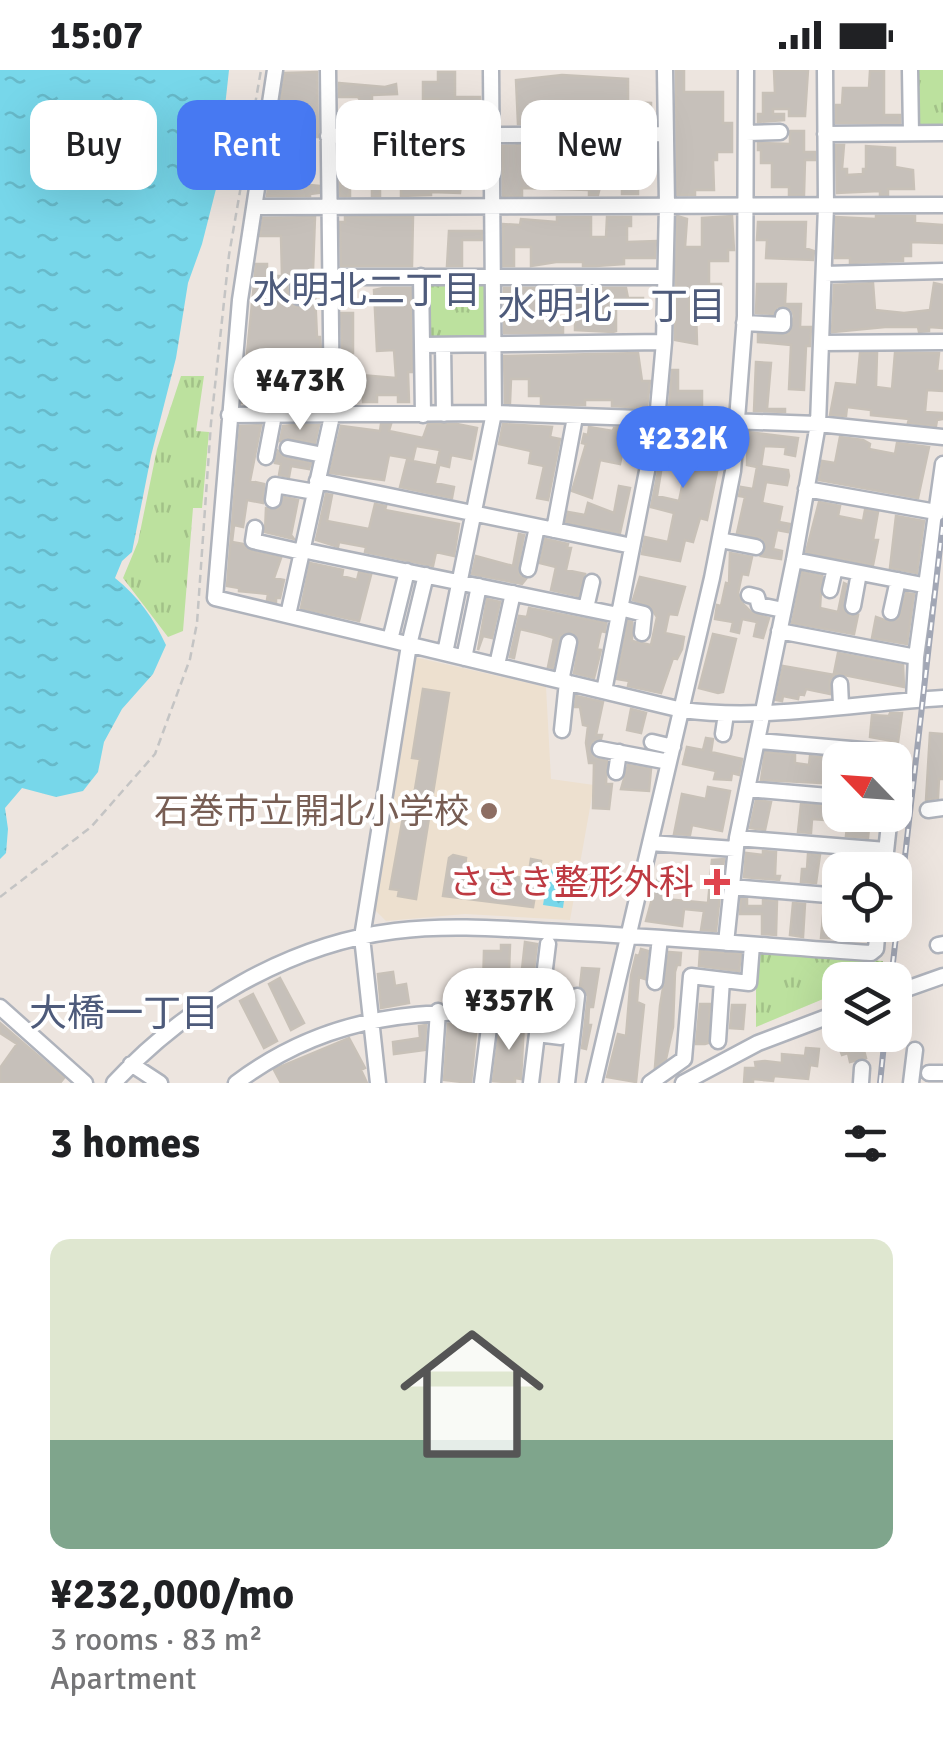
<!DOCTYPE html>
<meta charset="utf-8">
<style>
body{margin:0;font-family:Signika,"Noto Sans JP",sans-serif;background:#f6f6f6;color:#202124;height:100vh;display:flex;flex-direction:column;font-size:38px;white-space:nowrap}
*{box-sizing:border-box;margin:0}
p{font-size:32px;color:#757577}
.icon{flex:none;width:55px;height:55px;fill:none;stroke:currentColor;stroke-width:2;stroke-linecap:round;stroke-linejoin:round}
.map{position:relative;height:1013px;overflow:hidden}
.details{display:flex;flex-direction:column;background:#fff;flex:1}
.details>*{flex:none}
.banner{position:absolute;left:30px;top:30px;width:885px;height:90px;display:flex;gap:20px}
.needle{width:65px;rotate:295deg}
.buttons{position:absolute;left:822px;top:672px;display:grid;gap:20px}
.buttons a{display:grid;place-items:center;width:90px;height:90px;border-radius:20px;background:#fff;box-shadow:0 10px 40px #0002;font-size:50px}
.price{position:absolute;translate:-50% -85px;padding:0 22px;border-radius:35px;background:#fff;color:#222;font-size:32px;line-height:65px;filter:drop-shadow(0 2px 5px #0008)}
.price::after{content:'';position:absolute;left:50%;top:60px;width:30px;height:22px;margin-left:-15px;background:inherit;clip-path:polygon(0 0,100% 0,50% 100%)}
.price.selected{background:#4779f2;color:#fff}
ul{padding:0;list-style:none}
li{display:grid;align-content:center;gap:20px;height:530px;padding:0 50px}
li span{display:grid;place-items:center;height:310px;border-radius:20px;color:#555}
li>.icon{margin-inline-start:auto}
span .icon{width:180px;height:180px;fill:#fffc;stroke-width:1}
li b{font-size:42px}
h2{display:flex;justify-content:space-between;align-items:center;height:120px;padding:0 50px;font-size:42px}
.chip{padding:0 35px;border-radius:20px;background:#fff;box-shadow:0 10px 40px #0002;font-size:35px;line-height:90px}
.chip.selected{background:#4779f2;color:#fff}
.status{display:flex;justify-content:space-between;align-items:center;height:70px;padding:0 50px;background:#fff;direction:ltr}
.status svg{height:28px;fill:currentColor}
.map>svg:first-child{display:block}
.education{fill:#ede0cf}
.park{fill:url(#park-tufts)}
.water{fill:url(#water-ripples)}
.building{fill:#c6c0ba;stroke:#c8c1b8;stroke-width:2.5;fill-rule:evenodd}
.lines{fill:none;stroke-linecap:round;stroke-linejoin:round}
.minor-casing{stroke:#afb3bc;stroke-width:19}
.path{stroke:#c4c4c4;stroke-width:2.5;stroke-dasharray:8 5;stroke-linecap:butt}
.minor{stroke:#fff;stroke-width:14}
.rail-casing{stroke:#a2a7b5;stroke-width:6}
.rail{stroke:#fff;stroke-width:2.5;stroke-dasharray:8;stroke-linecap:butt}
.education-dot{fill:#8d6e63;stroke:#fff;stroke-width:4}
.health-dot{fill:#e0444e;stroke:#fff;stroke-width:4}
.labels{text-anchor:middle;stroke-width:8;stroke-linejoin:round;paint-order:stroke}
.education-label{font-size:35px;fill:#785e54;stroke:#fff;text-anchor:end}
.health-label{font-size:35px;fill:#be3a42;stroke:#fff;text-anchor:end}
.neighbourhood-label{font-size:38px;fill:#4e5b7b;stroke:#fff}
</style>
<div class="status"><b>15:07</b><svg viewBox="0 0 49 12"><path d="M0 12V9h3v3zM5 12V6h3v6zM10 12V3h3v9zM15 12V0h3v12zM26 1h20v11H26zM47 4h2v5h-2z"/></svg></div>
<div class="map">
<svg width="943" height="1013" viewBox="0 0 943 1013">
<defs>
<pattern id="park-tufts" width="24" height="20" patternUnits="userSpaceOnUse" patternTransform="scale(2.5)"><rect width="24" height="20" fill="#bce19e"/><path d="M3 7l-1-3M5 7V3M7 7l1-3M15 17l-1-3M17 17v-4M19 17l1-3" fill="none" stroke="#a2c188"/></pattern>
<pattern id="water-ripples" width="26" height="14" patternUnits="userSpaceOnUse" patternTransform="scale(2.5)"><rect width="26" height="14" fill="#77d7ea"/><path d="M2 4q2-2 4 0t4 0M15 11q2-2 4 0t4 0" fill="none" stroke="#67b9c9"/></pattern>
</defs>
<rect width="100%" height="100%" fill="#ede5df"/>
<path class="education" d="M414,587L546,617L551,709L594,715L570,850L465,844L386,851L374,839Z"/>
<path class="park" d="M914,0H943V58H913Z
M423,209L486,212V267L482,271L426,272Z
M181,306H204L196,361L209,362L202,438H193L183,561L168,567L123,508L138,472L157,379Z
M756,882L883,891L882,905L870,910H840V922L756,957Z"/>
<path class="water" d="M0,0H229L216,119L202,174L188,213L176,288L151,386L132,482L122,491L115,508C138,526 154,549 166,575L153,604L122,639L104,672L98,702L83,721L56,727L22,718L5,738L8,759L6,783L0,789Z
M549,799L568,802L563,838L543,835Z"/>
<path class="building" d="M676,0H684V22H723V53H732V82H717V90H713L714,120H695V125H677Z
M774,0H808L805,46H789V39H773V44H784V50L758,52V44H763V23H775Z
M870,1H884V45H900V53H836V35H842L843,18H869Z
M317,2L318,67H305V81H295V68H275L285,3Z
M438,2H455V27H480L481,42H472V55L438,54V29H423V12H438Z
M562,5L628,9V32L651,33V53L642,54V48H619V54H518L516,10Z
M339,13L385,17L396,14L397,24L372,25V39H407V32H421V55L360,51V30L358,27H339Z
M790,61H804V82H815V90H805L804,125H789V117H772V93H761V80H758V73L790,74Z
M522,75V84L575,85V75H584L583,100H602L605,75L654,78V92H638V124H622V113H601L598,125H589V120L522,118V126H503L502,76Z
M836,75H844L842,99H847V105L863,104V99H866V76L895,78V97L913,100L914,119H888V125H880V121L837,123Z
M388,76L416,77V85L427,84V87H447V76H475V100H463L460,123L431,122V125L401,126V118H380V126H372V116H350V126H340V79L388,80Z
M272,89L290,90L289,113L319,116V123L310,124V126H267Z
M677,146L687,149L685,177H702V148L732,146L734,180H728V191H709V214H721V225H690V240H696L697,274L675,270Z
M876,146H915V153L943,155V173L911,172V186H903V191L850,193V188H835L836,147L876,149Z
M315,147L313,201L320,202L293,204L287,214L289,229L295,237L306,235L309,223H315L317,267H320L321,280H267V297L295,302V314L320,315L321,305V332L242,333L256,194H267V206H282L281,166H260L263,148Z
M345,147H413L412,196H341L340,152H345Z
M557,147H591V167H606L607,147H631V156H627V172L656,171L655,188H624V194L596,196H583V192H556L531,196V177H514V196H503V154L520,155L521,149L557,152Z
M758,152H806L805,178L814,181L813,190L766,188L767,170H757Z
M449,161H482V170H462V196H447Z
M873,213L875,240L904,243L930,240L934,213L943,215V258L929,257V261L919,262L918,257H885L832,262L834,215Z
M757,214H786L785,234H801L800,257H811L810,276H806L804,320L789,319L791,275L758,272V264H789L794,246L792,240L784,236L777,237L773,244L756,243Z
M383,218H411L412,302H408L409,332H398V325H377V332H363L362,305L396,308L394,280L377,281L374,220Z
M504,218H626L628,228H643V238L616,237V261L613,262L575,260V240H559V256H563V263H504Z
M341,243H353V283H342Z
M638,283L642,311H650L647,338L612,336V330H585V335L541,334V326H529V309H511L510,333H505L504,286Z
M860,283H877L876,317L892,319L895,283H939L937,301H943V321L927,320L925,342L943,343V349L937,350L936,356L908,353L909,349L871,345V340L847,337L846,346L830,345L836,313L857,315Z
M756,292L771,293L767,339H785V342L754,341Z
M672,300H678V321H702V339L669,338Z
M381,354H391L389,361L423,368L428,354H457L477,358L471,389L451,385L449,397L437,394L440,380L416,376L413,389L389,385L384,410L330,403L341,356L380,361Z
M503,354L552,357L550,367L560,369L548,430L537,428L544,396L529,393L531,381L499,374Z
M261,355L250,411L264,414L263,433L247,430L243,457L234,455L232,472L243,474L251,481L281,488L274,508L284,510L280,528H276V532L267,530L268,524L239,521V518L227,516L240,356Z
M293,355H319L315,373L289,368L280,371L283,356Z
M589,357L613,361L614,358H627L620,394L600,390L592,428L572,421L586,374L582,373L584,364L588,365Z
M666,361L668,364L691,369L693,361H710L705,389L719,392L707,450L700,448L693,472L685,470L680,491L642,484L645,467L668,472L674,443L651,437ZM664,383L688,388L679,431L657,426Z
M748,362L798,368L795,386L785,384L786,377L764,376L761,396L788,400L789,406L787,415L766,412L762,433L782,437L779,452L790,454L788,462L777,460L773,479L782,481L781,489L761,486L766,478L762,468L737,463L745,427L739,426L741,417L753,419L757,397L747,395Z
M840,367L863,370L870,374L869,379L895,384L897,373L929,377L918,428L819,410L822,391L835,393Z
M278,381L285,388L311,393L309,399L291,396L289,407L279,405L281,394L275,393Z
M407,390L439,396L435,413L454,417L452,428L400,417Z
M619,416L630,418L620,463L566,452L568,442L585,445L588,433L614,443Z
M326,424L332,425L327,451L369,459L375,434L386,436L385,440L459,454L454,486L436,482L433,496L365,482L366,477L339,472L338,477L316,470Z
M284,427L298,430L291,465L294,469L265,462L266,438L278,439Z
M819,432L840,436L838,446L863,451L865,440L878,442L873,470H878L873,495L806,482Z
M896,446L924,451L917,503L890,498Z
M519,464L524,465L518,498L520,506L526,509L522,514L472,504L476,486L513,496Z
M545,469L568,474L567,478H571L566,500L585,504L578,526L551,520L556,497L540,493Z
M730,483L752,487L748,505L742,504L738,523L741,532L752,543L769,548L763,568L754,566L757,552L742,549L739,563L731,561L733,552L715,549L717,535L721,536L726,513L729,514Z
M310,493L343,500L342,506L357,510L359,502L371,505L359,551L301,538Z
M802,502L822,506L820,538L838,542L844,513L846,514L843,539L850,546L858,545L854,564L792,553Z
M640,507L685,517L677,545L669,544L665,563L684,567L682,579L677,589L673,588L661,623L628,616L629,611L617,609L628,551L632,552V571L651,575L657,547L650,536L633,530Z
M906,523L914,524L907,574L872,568L876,547L890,552L899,548Z
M487,529L500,532L492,568L483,566L478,580Z
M529,538L606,553L605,562L601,561L597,579L601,580L594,608L574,603L579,573L572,562L560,566L553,598L548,597L554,568L541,564L520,559L514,588L510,587L519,546L527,547Z
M713,564L736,569L723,622L718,623L699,618Z
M838,583L903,595L904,617L834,603Z
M783,596L835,605L830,610V624L806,619L804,625L799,624L798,629L783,626L782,631L776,630Z
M423,619L449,623L416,829L398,826L399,820L390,819L405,736L412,737L420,689L412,688Z
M576,626L603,632L596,665H602L601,669L593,671L590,678L594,688L607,691L606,714H612L609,739L593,738L594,693H589L586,673L588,656L583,655L580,637H575Z
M631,639L646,643L641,663L627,660Z
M890,643H902L898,672L870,667L872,645L889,646Z
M930,663L943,664V709H939L938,728L926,730Z
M706,668L713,669L711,682L742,689L739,705L732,703L731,710L714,709L716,701L683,694L687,677L703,680Z
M765,682L795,685V693L809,695L810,686L840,689V714L761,710Z
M628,695L651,699L649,721L621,719Z
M708,717L730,721L722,761L692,755L690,765L674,764L682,724L706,729Z
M756,730L771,732L765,760L750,758Z
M801,734L836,737V751L812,749L811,763L798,762Z
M848,745H878L876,759L869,758L868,768L846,766Z
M763,781L776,782L775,806H780L779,810L744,807L746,783L763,785Z
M808,784L820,785L816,813L801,812L802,799H807Z
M453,785L466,788L465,797L528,809L531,789L541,791L533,837L443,826L449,788Z
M724,789L716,861L701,860L704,841L684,839L682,856L646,851L658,807L669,810L665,829L708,833L712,790Z
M583,796L597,799L591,825L577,822Z
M741,828L747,829V836H763V830L777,831L776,865L762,864V844H740Z
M793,833L805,834L803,867L790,865Z
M824,835L840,837V855H867L866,869L821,868Z
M525,872L537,874L530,933L455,932V912L483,917L484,881H501V875H510L509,902H496V919L509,921V926L519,927Z
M641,879L648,881L645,909L639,907L637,932L644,935L636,1012L607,1007L618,964L626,966L631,906L636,885L639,886Z
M700,881L741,884L739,901L699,896Z
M669,882L681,883L680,895H677L675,902L673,957L666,989L655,997L660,936Z
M582,898L599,899L593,937H589L588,955H591L586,979L582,978L588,926L580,916Z
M393,902L395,916L406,914L409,933L381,938L378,904Z
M280,908L304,953L291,960L269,914Z
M253,924L277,971L264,978L240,931Z
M700,934H710L708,973L705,974H696Z
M732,935H745L743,959L730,958Z
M0,953L64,1008L60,1013H0V998L17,974L0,963Z
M477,953L471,1013L444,1010L448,954Z
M500,953L524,954L521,1009L515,1008V1013L493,1011Z
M426,955L425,980L394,984L393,972L420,968L419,956Z
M860,965L866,988L850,992L848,983L842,985L839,977L845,976L843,967Z
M349,968L365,998L361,1000L367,1013H281L274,1000L277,998Z
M806,978L819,979L817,996L810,995L808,1009L774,1006L773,1011L753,1009V1013H744L745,998H756L755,992L765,991L782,993V984L805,986Z"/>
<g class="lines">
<g class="minor-casing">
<path id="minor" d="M275,0L240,230L215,528L682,640C767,651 857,633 943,628
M910,0L911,63
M746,63L780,62
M825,64L943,63
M328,66L666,64
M255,137L943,135
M824,204L943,201
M421,206L423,345
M329,207H664
M299,227L298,213L329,212
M744,253L783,255V246
M821,273L943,272
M422,275L664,272
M443,275L444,344
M284,292L331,290
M229,345L494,343L818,354L943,367
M288,378L323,385
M266,387L274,345
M317,411L632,476
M806,419L936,442
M273,430L275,415L315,422
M255,458L253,471L302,482
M554,460L575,347
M720,470L756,477
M302,480L618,545
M794,490L928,516
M528,499L537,457
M830,520L835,498
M749,525L757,527L759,535L783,540
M853,536L859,503
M586,538L592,512
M620,538L644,544L642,563
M891,542L898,510
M288,545L332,346L328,0
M779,561L916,587
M390,570L407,501
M445,583L494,343L491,0
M464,588L479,516
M497,595L513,523
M561,611L569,572
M840,614L841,635
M604,621L657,350L664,272L667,135L665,0
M914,630L916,587L943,394
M562,660L567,612
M723,664L726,644
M758,671L897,683L895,700
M652,672L673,677
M600,679L669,692
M616,702L619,682
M747,719L840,727
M928,740L943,738
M737,768L886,780
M650,773L735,779
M884,800L890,745
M732,817L840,826
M726,873L737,768L794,490L818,354L826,136L825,0
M938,875L943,874
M655,912L660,868
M895,923L943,906
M0,937L85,1013
M537,964L561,967L565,941
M718,971L722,910
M131,994L160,1013
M929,1003H943
M114,1013C185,936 289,874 395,861C450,854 506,859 561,862C665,867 768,876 871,883L876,879L878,855
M236,1013C332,941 425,939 540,944
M378,1013L362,867L409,575L426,505
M433,1013L438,941
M482,1013L491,942
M531,1013L548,874
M567,1013L577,926
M594,1013L712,508L733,401L745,246L746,0
M650,1013L684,989L691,906L749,913L752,875
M683,1013L758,973L840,942
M861,1013L862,998
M911,1013L915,980"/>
</g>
<path class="path" d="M0,827L91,757L155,684L190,589L197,553L211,353L229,185L261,0"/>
<use href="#minor" class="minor"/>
<g class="rail-casing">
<path id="rail" d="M891,910L943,451
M880,1013L885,965"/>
</g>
<use href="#rail" class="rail"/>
</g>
<circle class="education-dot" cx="489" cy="741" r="10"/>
<path class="health-dot" d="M712 797h10v10h10v10h-10v10h-10v-10h-10v-10h10z"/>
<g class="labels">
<g class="education-label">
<text x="469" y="753">石巻市立開北小学校</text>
</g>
<g class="health-label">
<text x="694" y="824">ささき整形外科</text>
</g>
<g class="neighbourhood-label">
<text x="367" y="233">水明北二丁目</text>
<text x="612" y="249">水明北一丁目</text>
<text x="124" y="956">大橋一丁目</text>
</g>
</g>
</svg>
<div class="buttons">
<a><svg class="needle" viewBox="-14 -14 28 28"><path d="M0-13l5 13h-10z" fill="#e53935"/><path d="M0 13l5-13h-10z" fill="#757577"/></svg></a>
<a><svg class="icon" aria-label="locate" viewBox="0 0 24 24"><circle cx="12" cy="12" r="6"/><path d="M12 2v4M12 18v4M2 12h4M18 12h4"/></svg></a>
<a><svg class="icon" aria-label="layers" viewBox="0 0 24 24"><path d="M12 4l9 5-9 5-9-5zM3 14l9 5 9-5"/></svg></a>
</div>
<b class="price" style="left:300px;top:363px">¥473K</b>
<b class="price selected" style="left:683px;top:421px">¥232K</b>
<b class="price" style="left:509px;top:983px">¥357K</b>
<div class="banner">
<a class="chip">Buy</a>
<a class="chip selected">Rent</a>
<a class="chip">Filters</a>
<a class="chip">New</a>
</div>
</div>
<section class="details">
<h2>3 homes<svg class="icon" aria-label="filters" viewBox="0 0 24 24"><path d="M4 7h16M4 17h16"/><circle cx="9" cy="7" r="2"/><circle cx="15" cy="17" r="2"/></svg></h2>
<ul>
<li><span style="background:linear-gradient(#dfe7d0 65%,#7fa58c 0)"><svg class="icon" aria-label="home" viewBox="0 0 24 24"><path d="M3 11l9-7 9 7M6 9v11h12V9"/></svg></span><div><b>¥232,000/mo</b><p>3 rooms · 83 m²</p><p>Apartment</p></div></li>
</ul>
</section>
